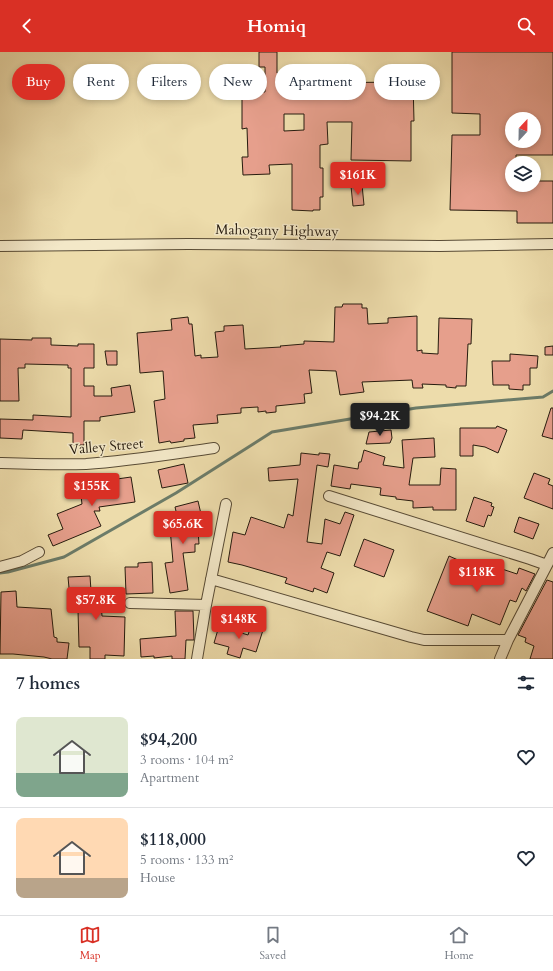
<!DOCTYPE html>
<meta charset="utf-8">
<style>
body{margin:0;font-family:Cardo,serif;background:#f2f2f3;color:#1f2937;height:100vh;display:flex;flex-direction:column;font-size:15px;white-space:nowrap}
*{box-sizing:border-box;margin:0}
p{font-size:13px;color:#747a83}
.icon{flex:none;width:22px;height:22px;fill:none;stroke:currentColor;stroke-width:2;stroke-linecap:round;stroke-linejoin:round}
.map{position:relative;height:607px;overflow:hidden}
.details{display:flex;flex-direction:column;background:#fff;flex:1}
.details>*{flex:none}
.banner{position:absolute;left:12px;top:12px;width:529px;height:36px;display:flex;gap:8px}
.needle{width:26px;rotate:22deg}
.buttons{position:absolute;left:505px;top:60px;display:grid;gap:8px}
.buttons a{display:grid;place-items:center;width:36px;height:36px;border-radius:50%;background:#fff;box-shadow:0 2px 6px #0003;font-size:20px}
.price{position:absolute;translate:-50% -34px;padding:0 9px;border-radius:4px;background:#d93025;color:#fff;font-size:13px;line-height:26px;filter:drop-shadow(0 1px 2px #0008)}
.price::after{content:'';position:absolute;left:50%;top:24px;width:12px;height:9px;margin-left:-6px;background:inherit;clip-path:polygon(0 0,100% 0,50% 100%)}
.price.selected{background:#222;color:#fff}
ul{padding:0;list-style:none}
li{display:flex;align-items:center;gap:12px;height:100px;padding:0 16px}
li+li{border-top:1px solid #e0e1e3}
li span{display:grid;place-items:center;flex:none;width:112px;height:80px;border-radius:8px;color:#555}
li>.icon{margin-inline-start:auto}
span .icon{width:48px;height:48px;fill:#fffc;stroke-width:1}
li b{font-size:17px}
h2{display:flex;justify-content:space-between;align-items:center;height:48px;padding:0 16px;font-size:17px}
.tag{padding:0 14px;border-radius:18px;background:#fff;box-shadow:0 2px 6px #0003;font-size:14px;line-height:36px}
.tag.selected{background:#d93025;color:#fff}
header{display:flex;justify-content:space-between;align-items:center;height:52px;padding:0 16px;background:#d93025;color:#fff;font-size:18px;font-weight:700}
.tab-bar{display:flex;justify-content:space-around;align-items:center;height:56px;border-top:1px solid #e0e1e3;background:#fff;font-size:11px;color:#747a83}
.tab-bar a{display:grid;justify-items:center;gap:2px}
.tab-bar .selected{color:#d93025}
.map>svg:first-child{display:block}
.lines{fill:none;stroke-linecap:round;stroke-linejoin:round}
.stream{stroke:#6c7c69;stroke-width:3}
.building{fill:#e69f8c;stroke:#261b0e;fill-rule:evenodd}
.street-casing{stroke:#584b35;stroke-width:12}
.street{stroke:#f3e8c8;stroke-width:10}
.labels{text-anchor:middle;stroke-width:3;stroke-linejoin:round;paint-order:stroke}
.street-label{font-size:14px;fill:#261b0e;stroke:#f3e8c8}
</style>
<header><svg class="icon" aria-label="back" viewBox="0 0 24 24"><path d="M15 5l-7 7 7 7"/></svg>Homiq<svg class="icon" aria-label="search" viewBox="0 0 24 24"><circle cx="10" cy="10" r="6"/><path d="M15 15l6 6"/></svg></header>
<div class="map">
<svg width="553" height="607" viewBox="0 0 553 607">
<rect width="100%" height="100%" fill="#eddcab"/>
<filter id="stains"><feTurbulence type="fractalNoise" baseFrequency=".005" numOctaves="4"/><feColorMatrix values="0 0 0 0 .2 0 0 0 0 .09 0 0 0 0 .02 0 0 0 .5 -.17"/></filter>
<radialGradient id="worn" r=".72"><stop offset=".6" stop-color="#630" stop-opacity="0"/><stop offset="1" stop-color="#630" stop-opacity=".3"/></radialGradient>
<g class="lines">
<path class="stream" d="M0,521L8,520L64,505L176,441L272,380L416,356L543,345L553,339"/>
</g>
<path class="building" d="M259,0H277V21H284V31L413,30L414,69H411V109L351,108L352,70H327L328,92L320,93V116H323V145H320V158H313V159L292,158V112L269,113L270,122L243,123L242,105H248L247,76L242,77V40H265V15H259ZM284,62H304V78L284,79Z
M452,0H553V103H516V111H512V133H534V129H553V171H517V159L450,158L452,83H480V62L452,61ZM512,67H534V89H512Z
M362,133L364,153L353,154L351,134Z
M343,252H362V256H367L368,272L388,271V266L417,264V299L422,298V301L438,302L439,266L472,267L471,292H468L466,334H456V336L446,335V333L422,332L423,336H413L412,328L362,330L364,340L340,343L336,319L309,318L312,341L304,342L305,351L276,354V360L266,361V359L258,360V355L241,356V361L217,363L218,371L193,373L195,386L184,387V389L171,391L170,389L159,391L154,349L165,347L163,319L140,321L137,281L172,278L171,267L188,265L189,272H192L195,304L201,303V306L218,305L215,280L224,279V274L243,273L245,297L281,295L280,294L304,292V289L334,290L335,255H342Z
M32,286H51V293L78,294V292H94V316H84V334H94V344H112L111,336L130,333L135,360L100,365V369H84V393H73V381L23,378L22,387L0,386V367L33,368V363L71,365V316H68V313L25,312V316H18L19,349H0V287L32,288Z
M553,294V303H545V295Z
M105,299H117V313H107Z
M510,302L538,304L537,316H530V333H523V338L509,337V333H493L492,309H510Z
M551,356H553V387L542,384Z
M497,374L507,378L498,401L485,395L473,393V404H460V376H496Z
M391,378L392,386L390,391L366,392L369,380Z
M434,386L435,405L413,406L409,433H440L441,416L456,417V458H433V455L413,456V449L396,447V445L380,443L381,436L351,432L350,437L331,434L334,413L358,417L359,410H361L364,398L385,405L383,413L404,416L402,388Z
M301,401L319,403V401L330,402L328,415L317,413L307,490L322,492L325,467L340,472L345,460L354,463L340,504L327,500L321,516L334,521L327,541L314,536L313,540L285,531L287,526L242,513L228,510L233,480L245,483L251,465L284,476L288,462L293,464L298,427L269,429L268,416L300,413Z
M184,412L188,431L162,436L158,418Z
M534,421L550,427L548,432L553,434V457L524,446Z
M131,425L135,450L99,455L100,459H94L101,474L53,494L48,483L63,477L57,462L82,452L79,428L95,426L96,430Z
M474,445L492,451L491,454L494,455L491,464L488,463L484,475L466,469Z
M198,449L201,462L197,463L199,492H195V500L183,501L188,538L170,541L165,511L173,510L170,476H180L175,455Z
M519,465L539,472L533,487L514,480Z
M364,487L394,498L384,525L354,514Z
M449,504L458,508L456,514L475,522L476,520L489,524L491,519L495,521L496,515L517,522L519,516L535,522L526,539L522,536L516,550L510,548L500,573L472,562L468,574L427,559Z
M152,510L153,541L126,542L125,515H138V511Z
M90,524L91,539H100L102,564L125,565L124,604L105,603V607H90V595H79L78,558H71L68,525Z
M547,528L553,530V607H530L534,594L525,590L526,586L518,583Z
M16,539L17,555L51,557L54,585L57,586V590L69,591L67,607H52L44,605L13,602H0L1,540Z
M175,559H193L194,588H186L185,607H172V604L154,606V604L141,605L140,587L176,584Z
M252,571L264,575L256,600L243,596L240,606L227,602L229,595L214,591L219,574L248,583Z"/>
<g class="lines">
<g class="street-casing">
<path id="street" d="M0,194L188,192L440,194L553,192
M0,411C29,412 57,413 86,412C129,409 171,402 214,396
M329,444L530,507L547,513L508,588L500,607
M547,513L553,501
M0,515L22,509L39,500
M211,527L411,585L424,588H508
M130,551L206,553
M197,607L206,553L226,452"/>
</g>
<use href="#street" class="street"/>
</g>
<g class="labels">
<g class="street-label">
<text transform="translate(277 178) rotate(1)" y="5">Mahogany Highway</text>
<text transform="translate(106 394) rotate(-5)" y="5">Valley Street</text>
</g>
</g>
<rect width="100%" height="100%" filter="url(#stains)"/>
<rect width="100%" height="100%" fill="url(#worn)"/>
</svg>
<div class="buttons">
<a><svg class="needle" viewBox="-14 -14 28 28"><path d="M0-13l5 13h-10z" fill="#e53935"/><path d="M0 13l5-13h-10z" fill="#747a83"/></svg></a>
<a><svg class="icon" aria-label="layers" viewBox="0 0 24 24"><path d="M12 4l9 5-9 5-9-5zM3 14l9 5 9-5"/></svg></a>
</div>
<b class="price" style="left:358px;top:144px">$161K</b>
<b class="price selected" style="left:380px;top:385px">$94.2K</b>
<b class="price" style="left:92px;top:455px">$155K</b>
<b class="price" style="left:183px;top:493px">$65.6K</b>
<b class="price" style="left:477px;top:541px">$118K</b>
<b class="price" style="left:96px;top:569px">$57.8K</b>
<b class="price" style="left:239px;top:588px">$148K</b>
<div class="banner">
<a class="tag selected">Buy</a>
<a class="tag">Rent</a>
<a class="tag">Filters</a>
<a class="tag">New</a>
<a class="tag">Apartment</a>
<a class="tag">House</a>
</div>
</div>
<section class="details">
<h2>7 homes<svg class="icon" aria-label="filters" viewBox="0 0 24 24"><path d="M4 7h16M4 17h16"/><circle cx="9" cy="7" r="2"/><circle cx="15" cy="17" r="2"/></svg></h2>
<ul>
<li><span style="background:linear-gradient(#dfe7d0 70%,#7fa58c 0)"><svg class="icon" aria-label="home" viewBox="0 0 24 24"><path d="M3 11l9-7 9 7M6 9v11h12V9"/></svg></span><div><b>$94,200</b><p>3 rooms · 104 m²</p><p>Apartment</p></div><svg class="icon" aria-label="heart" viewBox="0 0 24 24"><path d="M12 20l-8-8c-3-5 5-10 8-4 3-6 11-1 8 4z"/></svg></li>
<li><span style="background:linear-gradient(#ffd9b3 75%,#b9a48a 0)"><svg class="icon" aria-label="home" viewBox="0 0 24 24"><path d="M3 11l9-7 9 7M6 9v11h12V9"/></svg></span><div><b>$118,000</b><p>5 rooms · 133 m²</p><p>House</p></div><svg class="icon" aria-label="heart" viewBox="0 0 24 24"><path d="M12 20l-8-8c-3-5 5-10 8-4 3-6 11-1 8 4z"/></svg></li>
</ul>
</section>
<nav class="tab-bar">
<a class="selected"><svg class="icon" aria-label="map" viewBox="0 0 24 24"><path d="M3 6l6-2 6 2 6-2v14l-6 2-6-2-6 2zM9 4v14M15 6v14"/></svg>Map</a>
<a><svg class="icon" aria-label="saved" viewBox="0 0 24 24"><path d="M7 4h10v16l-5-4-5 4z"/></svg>Saved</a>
<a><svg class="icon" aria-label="home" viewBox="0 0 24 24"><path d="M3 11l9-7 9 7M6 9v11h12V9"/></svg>Home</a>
</nav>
